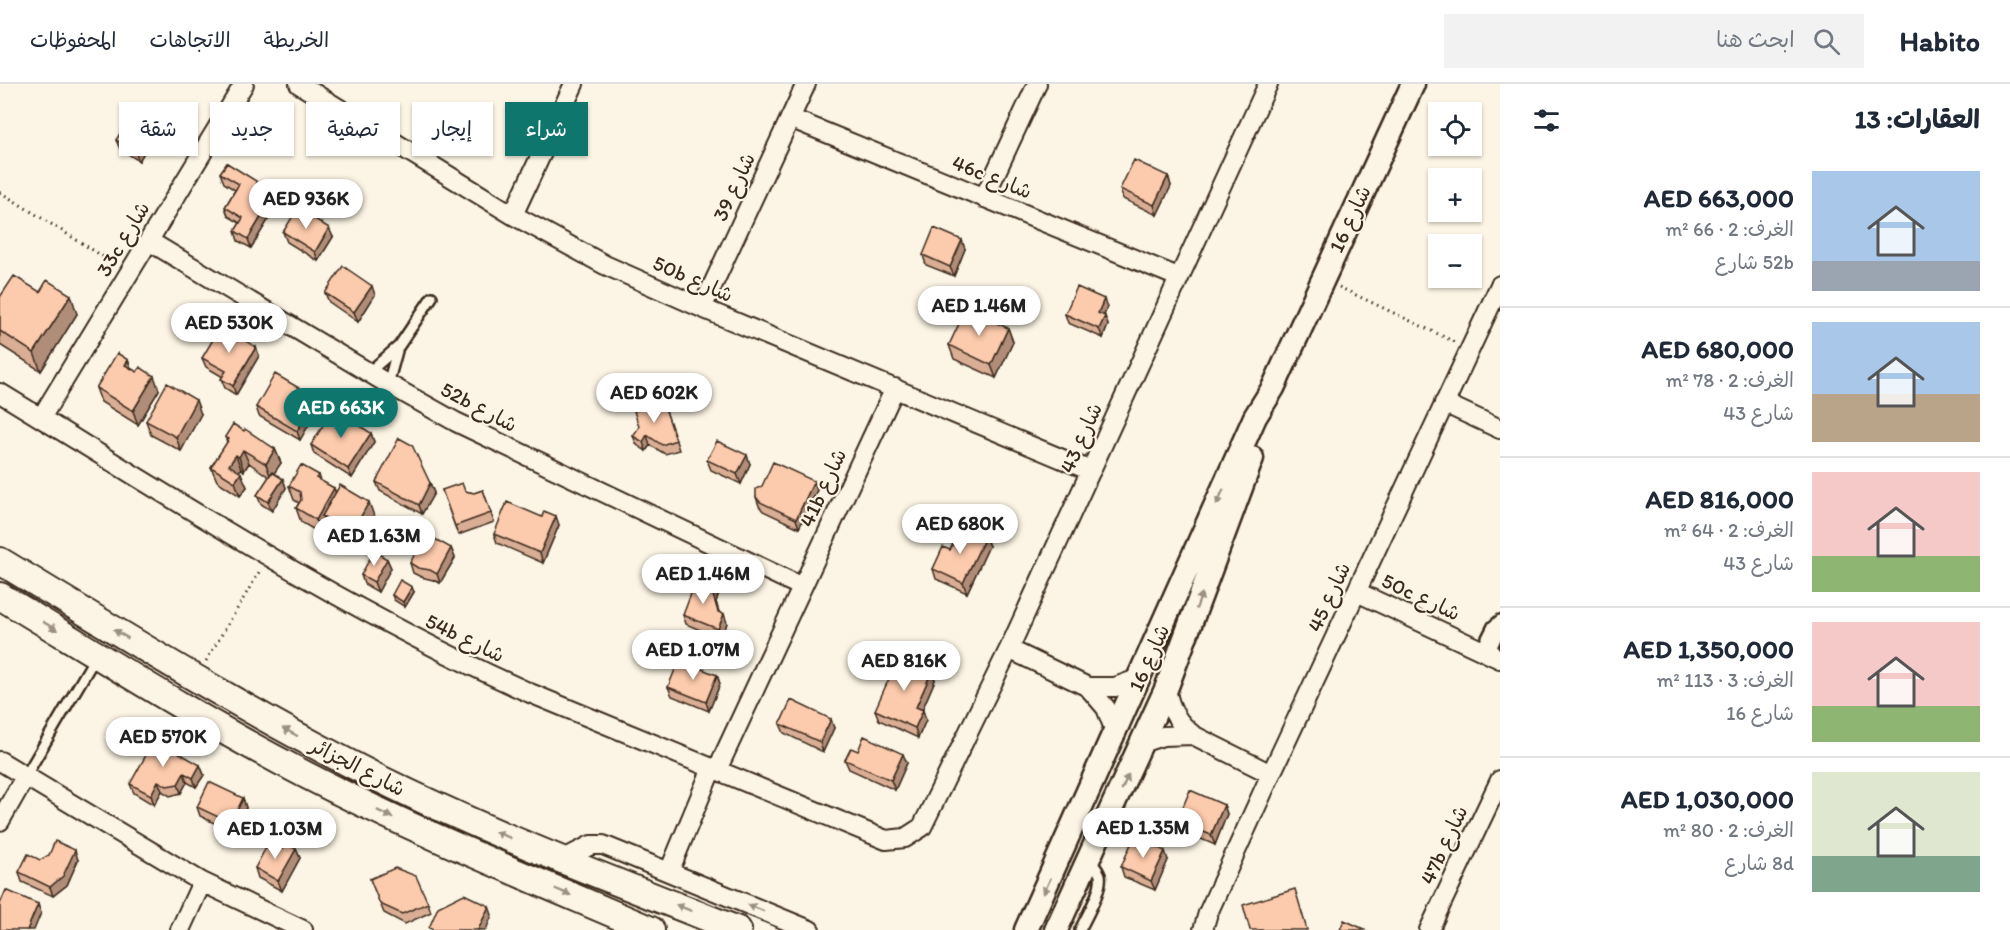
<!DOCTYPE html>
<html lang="ar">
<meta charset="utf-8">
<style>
body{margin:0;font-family:Itim,"Playpen Sans Arabic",sans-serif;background:#f2f2f3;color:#1f2937;direction:rtl;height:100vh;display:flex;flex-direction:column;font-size:22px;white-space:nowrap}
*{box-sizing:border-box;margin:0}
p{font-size:20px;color:#747a83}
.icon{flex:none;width:33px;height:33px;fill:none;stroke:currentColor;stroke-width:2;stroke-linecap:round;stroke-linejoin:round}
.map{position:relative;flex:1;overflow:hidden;direction:ltr}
.panel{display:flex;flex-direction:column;background:#fff;width:510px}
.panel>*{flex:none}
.banner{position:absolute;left:18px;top:18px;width:570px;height:54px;direction:rtl;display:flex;gap:12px}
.tools{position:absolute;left:1428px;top:18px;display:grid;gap:12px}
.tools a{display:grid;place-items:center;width:54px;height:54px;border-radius:0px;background:#fff;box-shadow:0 2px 4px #0004;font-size:30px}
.price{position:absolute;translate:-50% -51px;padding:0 14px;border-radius:21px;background:#fff;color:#222;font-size:20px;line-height:39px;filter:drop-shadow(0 2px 3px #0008)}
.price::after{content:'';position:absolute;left:50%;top:36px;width:18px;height:14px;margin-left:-9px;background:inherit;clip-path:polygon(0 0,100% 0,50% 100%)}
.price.active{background:#0f766e;color:#fff}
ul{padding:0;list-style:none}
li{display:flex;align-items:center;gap:18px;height:150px;padding:0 30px}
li+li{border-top:2px solid #e0e1e3}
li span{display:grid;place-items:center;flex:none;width:168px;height:120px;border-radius:0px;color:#555}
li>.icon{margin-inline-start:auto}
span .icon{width:72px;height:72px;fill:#fffc;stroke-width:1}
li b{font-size:26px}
h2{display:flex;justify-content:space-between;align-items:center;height:72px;padding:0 30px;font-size:26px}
.tag{padding:0 21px;border-radius:0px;background:#fff;box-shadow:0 2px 4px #0004;font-size:21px;line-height:54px}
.tag.active{background:#0f766e;color:#fff}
header{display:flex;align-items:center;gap:36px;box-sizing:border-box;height:84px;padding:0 30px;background:#fff;border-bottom:2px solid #e0e1e3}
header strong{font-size:28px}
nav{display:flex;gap:33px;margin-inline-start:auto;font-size:21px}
.search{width:420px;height:54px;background:#f2f2f3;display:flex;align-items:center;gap:15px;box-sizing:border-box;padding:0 21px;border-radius:0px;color:#747a83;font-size:22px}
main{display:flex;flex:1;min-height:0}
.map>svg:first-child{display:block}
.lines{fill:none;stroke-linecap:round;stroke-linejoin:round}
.service-casing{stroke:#3b2a1e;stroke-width:14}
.minor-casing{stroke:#3b2a1e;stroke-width:22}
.tertiary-casing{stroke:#3b2a1e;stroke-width:27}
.secondary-casing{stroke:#3b2a1e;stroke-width:30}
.path{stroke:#3b2a1e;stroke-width:3;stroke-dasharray:1.5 4.5;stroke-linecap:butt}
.service{stroke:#fcf5e5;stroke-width:9}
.minor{stroke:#fcf5e5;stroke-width:18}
.tertiary{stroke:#fcf5e5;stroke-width:22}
.secondary{stroke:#fcf5e5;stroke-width:26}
.wall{fill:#d9ae94;stroke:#3b2a1e;stroke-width:1.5}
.shaded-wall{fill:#b08d78;stroke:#3b2a1e;stroke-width:1.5}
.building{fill:#fccaac;stroke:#3b2a1e;stroke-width:1.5}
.oneway{fill:#9c9082}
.labels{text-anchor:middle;stroke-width:4.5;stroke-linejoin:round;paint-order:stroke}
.street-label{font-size:21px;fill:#3b2a1e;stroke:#fcf5e5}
</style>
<header>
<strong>Habito</strong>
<div class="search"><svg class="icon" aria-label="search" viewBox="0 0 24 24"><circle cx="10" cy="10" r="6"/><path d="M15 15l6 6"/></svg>ابحث هنا</div>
<nav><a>الخريطة</a><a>الاتجاهات</a><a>المحفوظات</a></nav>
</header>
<main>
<section class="panel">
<h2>العقارات: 13<svg class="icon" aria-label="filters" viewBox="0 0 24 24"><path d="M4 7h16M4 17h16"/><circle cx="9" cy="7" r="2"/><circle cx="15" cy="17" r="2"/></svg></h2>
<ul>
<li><span style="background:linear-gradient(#a9c7e8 75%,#9aa5b1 0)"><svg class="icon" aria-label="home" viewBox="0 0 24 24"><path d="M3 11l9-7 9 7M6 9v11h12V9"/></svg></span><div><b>AED 663,000</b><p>الغرف: 2 · 66 m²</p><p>52b شارع</p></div></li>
<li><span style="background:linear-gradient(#a9c7e8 60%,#b9a48a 0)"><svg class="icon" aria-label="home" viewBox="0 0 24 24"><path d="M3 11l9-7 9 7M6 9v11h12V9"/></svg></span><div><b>AED 680,000</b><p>الغرف: 2 · 78 m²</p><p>شارع 43</p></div></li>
<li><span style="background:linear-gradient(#f6c9c9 70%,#8fb573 0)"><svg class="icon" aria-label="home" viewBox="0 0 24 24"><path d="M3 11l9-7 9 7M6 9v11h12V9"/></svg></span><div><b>AED 816,000</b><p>الغرف: 2 · 64 m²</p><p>شارع 43</p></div></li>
<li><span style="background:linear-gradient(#f6c9c9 70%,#8fb573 0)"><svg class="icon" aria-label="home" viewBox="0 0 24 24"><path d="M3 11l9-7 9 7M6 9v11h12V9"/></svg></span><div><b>AED 1,350,000</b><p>الغرف: 3 · 113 m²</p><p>شارع 16</p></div></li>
<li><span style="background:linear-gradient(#dfe7d0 70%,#7fa58c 0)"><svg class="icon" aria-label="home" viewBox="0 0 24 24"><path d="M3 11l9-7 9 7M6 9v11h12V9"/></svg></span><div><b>AED 1,030,000</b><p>الغرف: 2 · 80 m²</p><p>8d شارع</p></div></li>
</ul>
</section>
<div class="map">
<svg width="1500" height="846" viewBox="0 0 1500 846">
<rect width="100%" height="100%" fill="#fcf5e5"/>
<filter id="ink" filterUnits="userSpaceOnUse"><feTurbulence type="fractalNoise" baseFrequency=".0167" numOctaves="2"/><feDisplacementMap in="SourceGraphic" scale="12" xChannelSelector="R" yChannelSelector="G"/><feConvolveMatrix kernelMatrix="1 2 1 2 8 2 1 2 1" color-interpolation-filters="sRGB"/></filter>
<g filter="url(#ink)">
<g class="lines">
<g class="service-casing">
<path id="service" d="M369,288L399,262L432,213
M388,300L397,267
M1481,566L1493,542L1500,536
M1489,570L1500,545
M25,693L96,572
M1080,846C1086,833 1103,805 1100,791C1098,785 1093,780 1089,775"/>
</g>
<g class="minor-casing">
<path id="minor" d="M299,0L513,131L605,181L702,224L1091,387
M790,34L1178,193
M984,114L1037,0
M513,131L574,0
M149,157L388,300L456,338L802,503
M702,224L806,0
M0,309C174,415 344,526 530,609L886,756L905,754L922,743L1009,565L1268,0
M1444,319L1500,345
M41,334L244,0
M1357,508L1500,575
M1009,565L1088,603L1106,624L1116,650
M1088,603H1115L1140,594
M1166,605C1170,625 1177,638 1193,651L1271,690
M1144,658L1163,652L1193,651
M0,677L202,798L303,846
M717,686L895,304
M0,737L25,693
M564,775L591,761H603L810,846
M669,788L712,684
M180,846L202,798
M1203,846L1208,829L1271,690L1500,201
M1429,846L1500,696"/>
</g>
<g class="tertiary-casing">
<path id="tertiary" d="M1026,846L1255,333L1273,304L1413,0
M1056,846L1166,605L1252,374"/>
</g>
<g class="secondary-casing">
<path id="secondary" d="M0,477C125,552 248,629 378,694C495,752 617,798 738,846
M0,512C101,573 201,637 306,691C418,749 535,796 651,846"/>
</g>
<path class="path" d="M0,108L115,180
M1339,203L1457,259
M206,577L261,485"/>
<use href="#service" class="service"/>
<use href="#minor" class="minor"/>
<use href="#tertiary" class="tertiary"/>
<use href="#secondary" class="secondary"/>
</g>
<path class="wall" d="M155,35L158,44L139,77L120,65L116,56Z
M227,79L270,133L251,164L238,157L235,147L240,139L228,132L225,123L235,106L224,99L220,89Z
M1168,92L1171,102L1157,131L1123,115L1120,105Z
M283,148L333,153L318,177L287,158Z
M965,165L954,192L926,181L923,171Z
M40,208L77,230L41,287L0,261V213Z
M325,209L375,211L358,238L329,218Z
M1107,224L1104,231L1108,241L1103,254L1068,239L1065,230Z
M1008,244L1013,258L996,294L954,275L949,261Z
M256,263L259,272L236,311L225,304L221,295L223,293L206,283L202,274Z
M128,276L131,284L159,306L138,341L101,318L96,304Z
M316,314L319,323L300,356L259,332L256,323Z
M663,318L679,366L665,370L650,361L646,367L637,361L633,352Z
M201,330L181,367L151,351L146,337Z
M244,347L275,365L281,379L274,389L283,395L286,404L272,427L261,420L257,411L269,393L249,379L244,387L241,385L239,387L247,403L240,412L217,397L211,383L227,359L225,353Z
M371,349L374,358L352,394L314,370L311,361Z
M707,376L750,380L741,400L711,386Z
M319,391L321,397L334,404L335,408L374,432L357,462L350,458L344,459L337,455L335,450L327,446L326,442L321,450L301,438L296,424L299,419L294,416L289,402Z
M814,397L817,406L799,444L763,427L759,422L756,413Z
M376,398L430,399L434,409L422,430L380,407Z
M442,406L465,407L474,409L483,406L494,438L458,451Z
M542,433L559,441L543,479L497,459L494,450Z
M985,453L989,462L967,509L936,495L933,485L950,466Z
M451,464L455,474L440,499L433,496L421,493L413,489L410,479Z
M387,475L391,484L378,508L364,500L361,491Z
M414,508L405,523L394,516L392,511Z
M718,511L716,518L719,528L727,539L721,555L686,540L683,531Z
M932,587L935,596L922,626L926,636L918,654L879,636L875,626Z
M717,591L720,600L709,627L672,612L668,603Z
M780,640L834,644L823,668L784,649Z
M845,676L907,679L895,706L849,685Z
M200,681L204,691L196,703L187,698L181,709L170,712L162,707L154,721L134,709L130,700Z
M243,714L246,724L234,749L200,732L197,723Z
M1224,721L1227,730L1215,761L1180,746L1177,737Z
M282,765H296L300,774L282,807L258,794L255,784Z
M78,776L67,801L53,812L22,798L19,788Z
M1168,776L1155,806L1124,793L1121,783Z
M370,795L428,819L431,828L405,840L384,829Z"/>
<path class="shaded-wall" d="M155,35L158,44L139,77L135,68Z
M1168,92L1171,102L1157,131L1154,121Z
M267,123L270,133L251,164L248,155Z
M329,144L333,153L318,177L315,168Z
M962,156L965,165L954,192L950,183Z
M372,202L375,211L358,238L354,228Z
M71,211L77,230L41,287L34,269Z
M1104,215L1107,224L1101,238L1098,229Z
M1105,232L1108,241L1103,254L1099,245Z
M1008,244L1013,258L996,294L991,281Z
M256,263L259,272L236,311L233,302Z
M128,276L133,290L125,281Z
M154,292L159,306L138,341L133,327Z
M316,314L319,323L300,356L297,347Z
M196,316L201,330L181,367L176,353Z
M371,349L374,358L352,394L348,385Z
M647,351L650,361L646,367L643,358Z
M275,365L281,379L271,394L266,380Z
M243,366L249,379L244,387L239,373Z
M236,371L241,385L234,395L229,381Z
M747,371L750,380L741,400L737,390Z
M241,389L247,403L240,412L235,398Z
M283,395L286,404L272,427L268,418Z
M814,397L817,406L799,444L796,435Z
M430,399L434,409L422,430L419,421Z
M334,404L339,418L322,432L326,442L321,450L316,436Z
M369,418L374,432L357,462L352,448Z
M556,432L559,441L543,479L540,469Z
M985,453L989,462L967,509L963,499Z
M451,464L455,474L440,499L437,490Z
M387,475L391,484L378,508L374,498Z
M715,502L718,511L716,518L721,536L724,530L727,539L721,555L718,545L712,508Z
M412,503L414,508L405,523L403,518Z
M932,587L935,596L919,633L916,623Z
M717,591L720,600L709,627L706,618Z
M923,626L926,636L918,654L915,644Z
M831,635L834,644L823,668L820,658Z
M903,670L907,679L895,706L891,696Z
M200,681L204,691L196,703L193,694Z
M184,689L187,698L181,709L178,700Z
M158,697L162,707L154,721L151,711Z
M243,714L246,724L234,749L231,739Z
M1224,721L1227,730L1215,761L1211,751Z
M296,765L300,774L282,807L278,797Z
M75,766L78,776L67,801L53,812L50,803Z
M1165,767L1168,776L1155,806L1151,797Z
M38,820L41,829L34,846H27Z
M489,822L492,831L486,846H478Z"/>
<path class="building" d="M136,24L155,35L135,68L116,56Z
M1134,76L1168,92L1154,121L1120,105Z
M227,79L256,97L267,123L248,155L235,147L243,134L225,123L239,100L220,89Z
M298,124L329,144L315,168L283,148Z
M934,144L962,156L950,183L923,171Z
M343,182L372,202L354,228L325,209Z
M14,192L40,208L47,196L71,211L34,269L0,247V213Z
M1077,203L1104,215L1098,229L1105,232L1099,245L1065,230Z
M966,225L1008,244L991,281L949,261Z
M221,242L256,263L233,302L221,295L226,287L202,274Z
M117,269L128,276L125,281L137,288L140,283L154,292L133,327L96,304Z
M275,290L316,314L297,347L256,323Z
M167,299L196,316L176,353L146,337Z
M663,318L676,356L662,361L647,351L643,358L633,352L639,343L634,327Z
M333,325L371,349L348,385L311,361Z
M233,340L244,347L245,345L275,365L266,380L243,366L239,373L236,371L229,381L241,389L235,398L211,383L229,355L225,353Z
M399,354L412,361L430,399L419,421L376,398Z
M717,357L747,371L737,390L707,376Z
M773,378L814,397L796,435L760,418L756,413V405L762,402Z
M301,381L319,391L316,394L334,404L316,436L296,424L301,416L300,408L289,402Z
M272,388L283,395L268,418L257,411Z
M462,399L465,407L474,409L483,406L491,429L455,442L442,406Z
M340,401L369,418L352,448L344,444L339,445L332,441L330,436L322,432Z
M507,418L542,433L544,427L556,432L540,469L494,450Z
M961,442L985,453L963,499L933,485L943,463L950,466Z
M426,450L451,464L437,490L430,486L418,484L410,479Z
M374,467L387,475L374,498L361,491Z
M697,494L715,502L712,508L718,528L724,530L718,545L683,531Z
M400,496L412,503L403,518L392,511Z
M899,572L932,587L916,623L923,626L915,644L875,626Z
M679,576L717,591L706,618L668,603Z
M791,616L831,635L820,658L780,640Z
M864,652L903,670L891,696L845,676L851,664L858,667Z
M155,655L200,681L193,694L184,689L178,700L167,702L158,697L151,711L130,700Z
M209,698L243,714L231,739L197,723Z
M1190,706L1224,721L1211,751L1177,737Z
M1134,753L1165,767L1151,797L1121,783Z
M55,757L75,766L63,792L50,803L19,788L28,770L40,776L49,771Z
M269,758L282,765L285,759L296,765L278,797L255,784Z
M395,784L416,792L428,819L402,830L380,820L370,795Z
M1295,805L1307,846H1250L1243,821Z
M6,806L38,820L27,846H0V820Z
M464,810L489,822L478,846H434L429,844L438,823Z
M1344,836L1366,846H1340Z"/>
<defs><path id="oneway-solid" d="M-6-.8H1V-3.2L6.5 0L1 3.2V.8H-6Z" transform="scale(1.5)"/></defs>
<g class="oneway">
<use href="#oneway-solid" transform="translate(1220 413) rotate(114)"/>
<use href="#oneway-solid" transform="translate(1199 517) rotate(-70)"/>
<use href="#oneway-solid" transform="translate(50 542) rotate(31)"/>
<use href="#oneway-solid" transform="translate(121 550) rotate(-149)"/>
<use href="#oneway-solid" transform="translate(290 648) rotate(-152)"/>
<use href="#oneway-solid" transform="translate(1125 698) rotate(-65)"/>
<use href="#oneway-solid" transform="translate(385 730) rotate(25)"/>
<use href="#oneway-solid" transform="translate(503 751) rotate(-158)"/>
<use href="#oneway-solid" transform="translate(1047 802) rotate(114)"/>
<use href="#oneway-solid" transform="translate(563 808) rotate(23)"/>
<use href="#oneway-solid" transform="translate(684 824) rotate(-158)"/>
<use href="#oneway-solid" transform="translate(756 824) rotate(-158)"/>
</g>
</g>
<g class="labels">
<g class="street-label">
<text transform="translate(992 93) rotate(22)" y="7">46c شارع</text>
<text transform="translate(734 103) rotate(-65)" y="7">شارع 39</text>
<text transform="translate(1350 135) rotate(-65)" y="7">شارع 16</text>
<text transform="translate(123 155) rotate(-59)" y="7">33c شارع</text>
<text transform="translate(693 195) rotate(24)" y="7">50b شارع</text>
<text transform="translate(479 323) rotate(28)" y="7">52b شارع</text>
<text transform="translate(1081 354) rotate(-66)" y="7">شارع 43</text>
<text transform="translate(823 404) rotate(-65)" y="7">41b شارع</text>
<text transform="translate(1329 513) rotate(-65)" y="7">شارع 45</text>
<text transform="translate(1421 513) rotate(25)" y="7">50c شارع</text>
<text transform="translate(465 554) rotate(26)" y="7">54b شارع</text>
<text transform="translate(1149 574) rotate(-66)" y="7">شارع 16</text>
<text transform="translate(358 683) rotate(27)" y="7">شارع الجزائر</text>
<text transform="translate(1444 761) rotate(-65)" y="7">47b شارع</text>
</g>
</g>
</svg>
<div class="tools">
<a><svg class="icon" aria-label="locate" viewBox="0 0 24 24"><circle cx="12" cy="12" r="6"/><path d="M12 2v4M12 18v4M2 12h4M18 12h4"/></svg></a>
<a>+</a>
<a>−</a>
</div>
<b class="price" style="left:306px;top:146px">AED 936K</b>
<b class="price" style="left:979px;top:253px">AED 1.46M</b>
<b class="price" style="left:229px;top:270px">AED 530K</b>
<b class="price" style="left:654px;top:340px">AED 602K</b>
<b class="price active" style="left:341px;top:355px">AED 663K</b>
<b class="price" style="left:960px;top:471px">AED 680K</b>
<b class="price" style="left:374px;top:483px">AED 1.63M</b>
<b class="price" style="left:703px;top:521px">AED 1.46M</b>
<b class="price" style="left:693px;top:597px">AED 1.07M</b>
<b class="price" style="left:904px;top:608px">AED 816K</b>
<b class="price" style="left:163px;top:684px">AED 570K</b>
<b class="price" style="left:1143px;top:775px">AED 1.35M</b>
<b class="price" style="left:275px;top:776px">AED 1.03M</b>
<div class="banner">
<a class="tag active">شراء</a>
<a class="tag">إيجار</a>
<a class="tag">تصفية</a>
<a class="tag">جديد</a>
<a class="tag">شقة</a>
</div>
</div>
</main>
